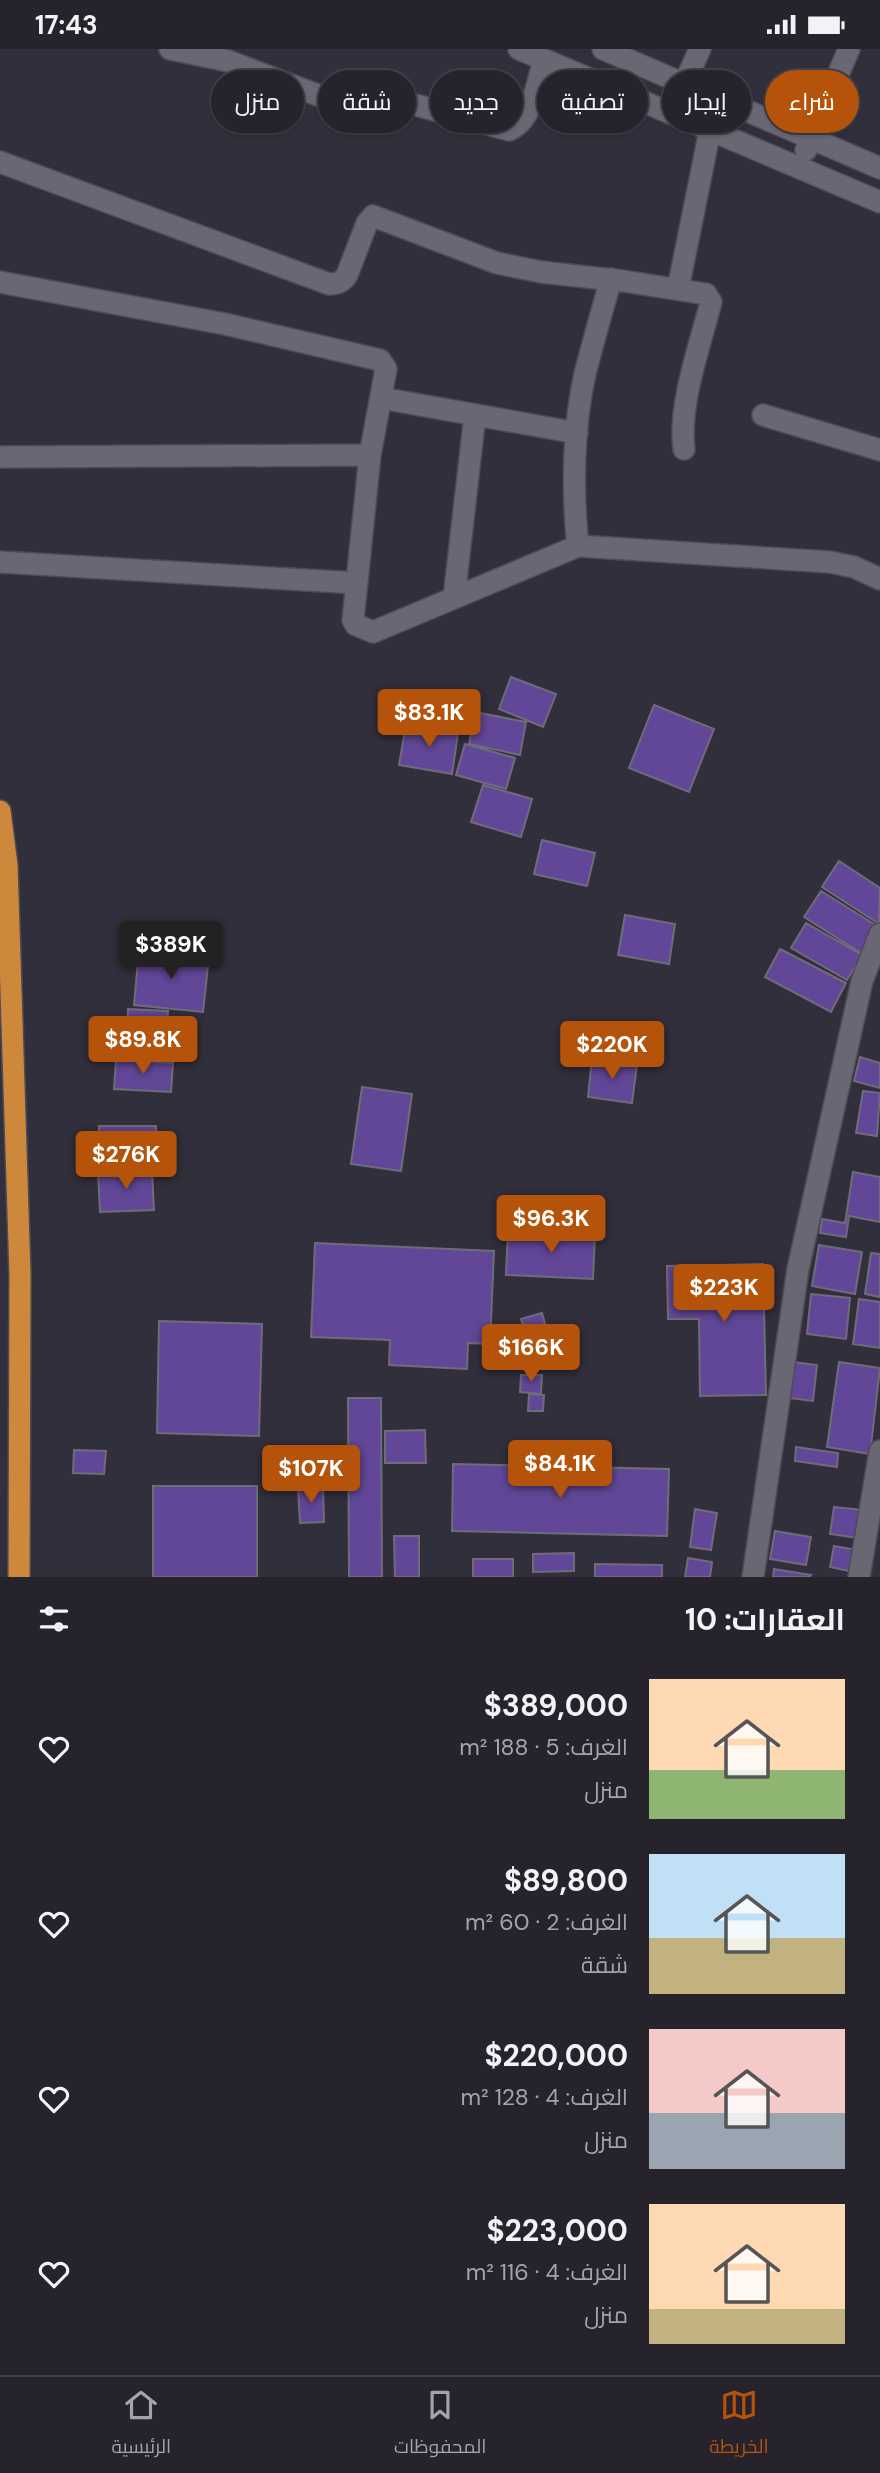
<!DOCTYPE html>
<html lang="ar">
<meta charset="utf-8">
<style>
body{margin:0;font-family:"DM Sans",Cairo,sans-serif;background:#322f39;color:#f1f3f6;direction:rtl;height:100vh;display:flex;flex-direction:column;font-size:26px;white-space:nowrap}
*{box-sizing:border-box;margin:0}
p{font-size:23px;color:#a4a4aa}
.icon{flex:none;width:38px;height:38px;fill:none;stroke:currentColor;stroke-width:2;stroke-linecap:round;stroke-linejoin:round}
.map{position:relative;height:1528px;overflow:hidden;direction:ltr}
.panel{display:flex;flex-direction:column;background:#26232d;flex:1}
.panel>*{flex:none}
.banner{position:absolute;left:21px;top:21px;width:838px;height:63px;direction:rtl;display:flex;gap:14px}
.price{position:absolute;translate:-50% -60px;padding:0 16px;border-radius:7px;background:#b45309;color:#fff;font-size:23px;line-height:46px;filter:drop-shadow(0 2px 4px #0008)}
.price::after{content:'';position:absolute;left:50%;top:42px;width:21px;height:16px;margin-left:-10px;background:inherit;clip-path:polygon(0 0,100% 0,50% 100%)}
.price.active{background:#222;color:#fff}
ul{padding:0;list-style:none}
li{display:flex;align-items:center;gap:21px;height:175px;padding:0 35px}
li span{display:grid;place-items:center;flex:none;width:196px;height:140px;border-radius:0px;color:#555}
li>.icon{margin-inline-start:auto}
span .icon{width:84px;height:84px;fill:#fffc;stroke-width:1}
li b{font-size:30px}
h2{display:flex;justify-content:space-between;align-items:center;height:84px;padding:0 35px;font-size:30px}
.pill{padding:0 24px;border-radius:32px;background:#26232d;box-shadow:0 2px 5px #0004,0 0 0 2px #424049;font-size:24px;line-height:63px}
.pill.active{background:#b45309;color:#fff}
.status{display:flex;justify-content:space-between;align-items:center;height:49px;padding:0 35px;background:#26232d;direction:ltr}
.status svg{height:19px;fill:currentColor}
.dock{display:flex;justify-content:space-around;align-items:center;height:98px;border-top:2px solid #424049;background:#26232d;font-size:19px;color:#a4a4aa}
.dock a{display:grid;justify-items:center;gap:4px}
.dock .active{color:#b45309}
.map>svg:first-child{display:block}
.building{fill:#624798;stroke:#6f6c7a;stroke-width:2}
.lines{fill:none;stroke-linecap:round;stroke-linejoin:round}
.minor-casing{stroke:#4d4b56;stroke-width:24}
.highway-casing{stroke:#4d4b56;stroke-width:24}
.minor{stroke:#6a6775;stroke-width:21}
.highway{stroke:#cd883b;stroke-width:21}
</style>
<div class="status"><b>17:43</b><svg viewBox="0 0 49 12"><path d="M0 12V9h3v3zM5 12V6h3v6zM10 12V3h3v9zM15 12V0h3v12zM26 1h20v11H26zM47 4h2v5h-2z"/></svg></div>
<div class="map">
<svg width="880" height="1528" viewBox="0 0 880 1528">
<rect width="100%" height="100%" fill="#322f3c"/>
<path class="building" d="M511,628L556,645L543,678L499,660Z
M654,656L714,680L689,743L629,719Z
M475,663L526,673L520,706L469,695Z
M406,675L458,684L452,725L399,716Z
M465,695L515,709L506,740L456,726Z
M483,736L532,750L521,788L471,773Z
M542,791L595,804L587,837L534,825Z
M839,812L880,839L879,875L822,838Z
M821,842L877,877L861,904L804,868Z
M625,866L675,875L669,915L618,906Z
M806,874L862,906L847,931L791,899Z
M780,900L846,934L831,963L765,928Z
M139,901L209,908L203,963L134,956Z
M128,960L168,962L166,991L127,988Z
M860,1008L880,1014V1039L854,1032Z
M592,1009L637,1016L632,1054L588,1048Z
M116,1011L173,1014L171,1043L114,1040Z
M362,1038L412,1045L401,1122L351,1115Z
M863,1042L880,1044L877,1087L856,1084Z
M99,1077H156V1115H99Z
M152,1122L154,1161L100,1163L98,1124Z
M853,1123L880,1128V1173L849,1167L846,1188L820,1184L822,1170L845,1174Z
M508,1181L595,1185L593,1230L506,1226Z
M315,1194L494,1202L490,1295L468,1294L467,1320L389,1316L390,1291L311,1288Z
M819,1196L862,1203L855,1245L812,1237Z
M871,1204L880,1205V1248L865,1245Z
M763,1215L766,1346L700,1347L699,1270H668L667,1217Z
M811,1245L850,1249L846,1290L807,1285Z
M859,1250L880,1253V1299L853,1295Z
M542,1264L547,1282L526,1287L521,1270Z
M159,1272L262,1275L259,1387L157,1384Z
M540,1297L541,1313L521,1315L519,1298Z
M793,1313L817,1316L813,1352L788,1349Z
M839,1313L880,1319L870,1405L827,1398Z
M521,1326H542L541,1345L520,1343Z
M529,1345L544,1346L543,1362H528Z
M348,1349H381L382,1528H349Z
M425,1381L426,1414H385V1382Z
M796,1398L838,1404L837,1418L795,1412Z
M74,1401L106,1402L104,1425L73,1424Z
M453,1415L669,1420L667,1487L452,1482Z
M153,1437H257V1528H153Z
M323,1438L324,1473L300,1474L298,1439Z
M834,1458L862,1461L858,1489L830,1485Z
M695,1460L717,1464L711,1501L690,1498Z
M775,1482L811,1488L806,1516L770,1510Z
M394,1487H419V1528H395Z
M834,1497L857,1501L854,1523L830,1518Z
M574,1504V1522L533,1523V1505Z
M688,1509L712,1513L710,1528H685Z
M473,1510H513V1528H473Z
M595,1515L662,1516V1528H595Z
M774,1520L811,1526L810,1528H773Z"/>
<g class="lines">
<g class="minor-casing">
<path id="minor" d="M170,0L228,12L386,72C396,73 401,68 404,59L412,55L509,81C533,71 537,33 544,11
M519,0L880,153
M603,0L880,119
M684,35L700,0
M806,101L849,0
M0,113L329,235C338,235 342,233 347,226L367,174L373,167L497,214L541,223L623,232L706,245L711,253C700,296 678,357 684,400
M0,233L225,275L380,311L386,320L370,406L353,571L356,576L373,583L578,497L830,513L854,518L880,530
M678,240L710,81
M381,349L577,384
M763,366L880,401
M0,408L370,406
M578,497C572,443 573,378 585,325C593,293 602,262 611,230
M0,513L357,534
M454,549L475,366
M753,1528L798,1220L862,932L880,885
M859,1528L880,1402"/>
</g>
<g class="highway-casing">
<path id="highway" d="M0,762L7,816L20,1226L19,1528"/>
</g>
<use href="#minor" class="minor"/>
<use href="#highway" class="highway"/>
</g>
</svg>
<b class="price" style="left:429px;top:700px">$83.1K</b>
<b class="price active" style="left:171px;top:932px">$389K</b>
<b class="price" style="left:143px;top:1027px">$89.8K</b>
<b class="price" style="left:612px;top:1032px">$220K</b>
<b class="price" style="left:126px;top:1142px">$276K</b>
<b class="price" style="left:551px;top:1206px">$96.3K</b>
<b class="price" style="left:724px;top:1275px">$223K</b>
<b class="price" style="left:531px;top:1335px">$166K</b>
<b class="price" style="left:560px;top:1451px">$84.1K</b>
<b class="price" style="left:311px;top:1456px">$107K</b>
<div class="banner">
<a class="pill active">شراء</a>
<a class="pill">إيجار</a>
<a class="pill">تصفية</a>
<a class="pill">جديد</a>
<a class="pill">شقة</a>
<a class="pill">منزل</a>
</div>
</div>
<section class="panel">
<h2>العقارات: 10<svg class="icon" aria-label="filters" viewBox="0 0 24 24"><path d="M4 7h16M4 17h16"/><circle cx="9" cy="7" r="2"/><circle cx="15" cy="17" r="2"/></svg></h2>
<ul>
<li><span style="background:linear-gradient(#ffd9b3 65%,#8fb573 0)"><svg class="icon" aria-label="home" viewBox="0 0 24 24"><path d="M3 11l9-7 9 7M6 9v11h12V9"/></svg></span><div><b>$389,000</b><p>الغرف: 5 · 188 m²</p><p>منزل</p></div><svg class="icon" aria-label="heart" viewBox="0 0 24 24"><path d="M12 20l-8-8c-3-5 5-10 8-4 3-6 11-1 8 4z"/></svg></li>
<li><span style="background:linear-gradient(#bfe0f5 60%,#c2b280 0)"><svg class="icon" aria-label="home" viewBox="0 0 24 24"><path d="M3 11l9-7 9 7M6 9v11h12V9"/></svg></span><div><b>$89,800</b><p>الغرف: 2 · 60 m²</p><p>شقة</p></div><svg class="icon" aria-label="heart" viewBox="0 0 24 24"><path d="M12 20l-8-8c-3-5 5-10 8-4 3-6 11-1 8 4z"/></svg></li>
<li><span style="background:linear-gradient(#f6c9c9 60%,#9aa5b1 0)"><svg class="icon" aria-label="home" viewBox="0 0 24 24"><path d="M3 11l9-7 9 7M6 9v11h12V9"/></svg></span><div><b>$220,000</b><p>الغرف: 4 · 128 m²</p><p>منزل</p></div><svg class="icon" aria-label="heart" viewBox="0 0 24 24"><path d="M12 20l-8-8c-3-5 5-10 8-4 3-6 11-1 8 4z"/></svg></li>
<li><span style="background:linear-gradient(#ffd9b3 75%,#c2b280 0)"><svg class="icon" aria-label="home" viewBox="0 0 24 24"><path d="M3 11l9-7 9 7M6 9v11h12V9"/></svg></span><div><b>$223,000</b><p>الغرف: 4 · 116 m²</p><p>منزل</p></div><svg class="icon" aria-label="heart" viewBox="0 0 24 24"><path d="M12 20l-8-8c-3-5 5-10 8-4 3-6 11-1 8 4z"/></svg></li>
</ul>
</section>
<nav class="dock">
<a class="active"><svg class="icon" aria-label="map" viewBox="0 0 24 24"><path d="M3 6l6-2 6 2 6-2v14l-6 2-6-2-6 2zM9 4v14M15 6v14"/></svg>الخريطة</a>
<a><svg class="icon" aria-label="saved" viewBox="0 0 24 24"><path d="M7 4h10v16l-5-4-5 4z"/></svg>المحفوظات</a>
<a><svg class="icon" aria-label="home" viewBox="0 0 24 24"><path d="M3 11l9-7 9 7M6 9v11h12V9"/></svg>الرئيسية</a>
</nav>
